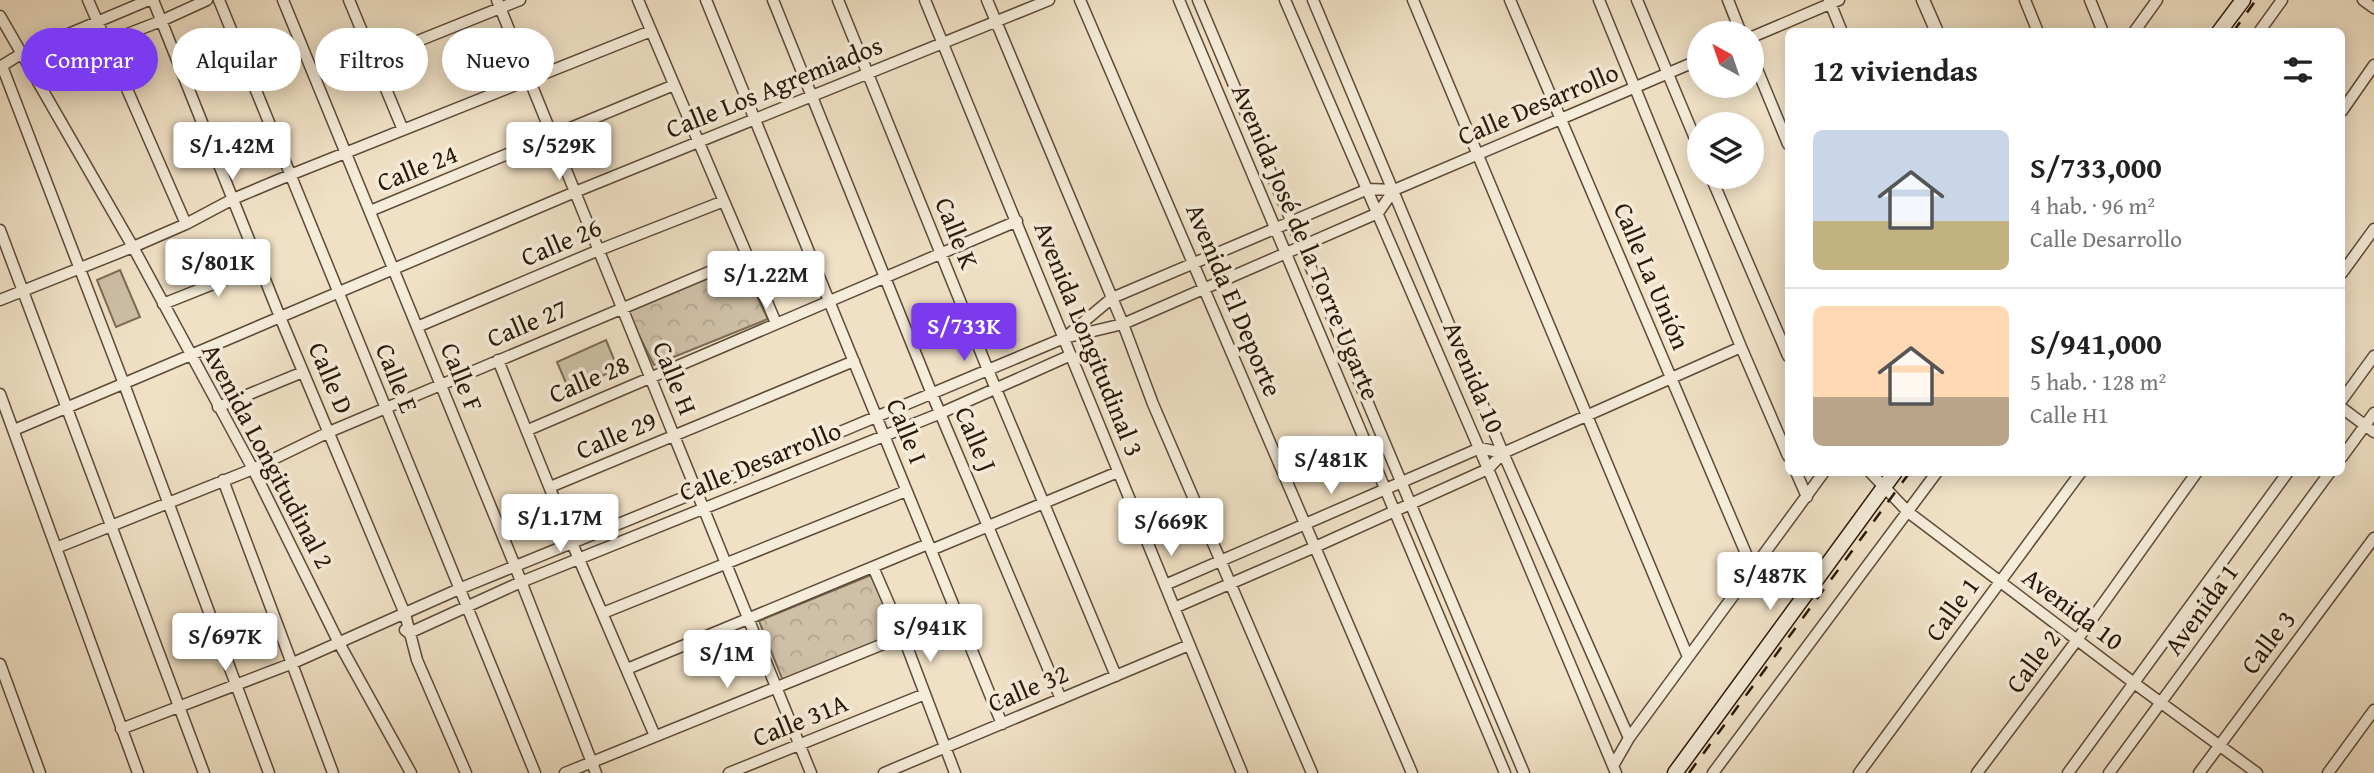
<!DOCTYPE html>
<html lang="es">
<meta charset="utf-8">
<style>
body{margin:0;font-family:"Gentium Book Plus",serif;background:#f2f2f2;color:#222;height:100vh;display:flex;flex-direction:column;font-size:26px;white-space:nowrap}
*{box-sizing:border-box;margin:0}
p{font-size:23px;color:#767676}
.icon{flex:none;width:38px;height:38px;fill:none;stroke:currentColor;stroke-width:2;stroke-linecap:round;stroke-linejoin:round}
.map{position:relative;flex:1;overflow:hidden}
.drawer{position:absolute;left:1785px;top:28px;width:560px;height:448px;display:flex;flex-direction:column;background:#fff;border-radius:10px;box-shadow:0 4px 18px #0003}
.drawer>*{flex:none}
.banner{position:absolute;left:21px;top:28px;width:665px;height:63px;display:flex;gap:14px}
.needle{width:46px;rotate:320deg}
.fabs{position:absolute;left:1687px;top:21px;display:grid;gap:14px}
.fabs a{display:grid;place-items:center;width:77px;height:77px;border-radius:50%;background:#fff;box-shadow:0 4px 18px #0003;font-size:35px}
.price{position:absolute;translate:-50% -60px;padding:0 16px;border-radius:7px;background:#fff;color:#222;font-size:23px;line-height:46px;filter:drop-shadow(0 2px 4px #0008)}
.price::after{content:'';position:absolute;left:50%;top:42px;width:21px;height:16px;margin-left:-10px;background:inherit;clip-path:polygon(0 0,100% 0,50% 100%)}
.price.current{background:#7c3aed;color:#fff}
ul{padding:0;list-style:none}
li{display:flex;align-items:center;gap:21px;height:175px;padding:0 28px}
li+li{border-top:2px solid #e0e0e0}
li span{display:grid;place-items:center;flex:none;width:196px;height:140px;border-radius:10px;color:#555}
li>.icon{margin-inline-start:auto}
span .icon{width:84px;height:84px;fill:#fffc;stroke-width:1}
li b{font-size:30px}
h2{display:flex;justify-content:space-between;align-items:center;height:84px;padding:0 28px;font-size:30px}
.chip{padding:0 24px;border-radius:32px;background:#fff;box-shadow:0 4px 18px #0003;font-size:24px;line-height:63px}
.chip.current{background:#7c3aed;color:#fff}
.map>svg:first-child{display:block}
.park{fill:url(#park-crowns);stroke:#7c6b56;stroke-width:2}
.pitch{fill:#cebfa6;stroke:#7c6b56;stroke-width:2}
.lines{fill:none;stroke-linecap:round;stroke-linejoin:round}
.minor-casing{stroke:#5c4a37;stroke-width:13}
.tertiary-casing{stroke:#5c4a37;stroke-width:15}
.secondary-casing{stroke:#2a1707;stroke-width:17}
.minor{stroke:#f5ecda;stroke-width:10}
.tertiary{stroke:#f5ecda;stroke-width:12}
.secondary{stroke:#f5ecda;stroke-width:14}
.rail{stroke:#2a1707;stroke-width:2.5;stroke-dasharray:12 12;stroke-linecap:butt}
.labels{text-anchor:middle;stroke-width:7;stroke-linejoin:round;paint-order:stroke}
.street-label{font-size:26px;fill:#2a1707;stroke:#f5ecda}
</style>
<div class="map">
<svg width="2374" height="773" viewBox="0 0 2374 773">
<defs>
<pattern id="park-crowns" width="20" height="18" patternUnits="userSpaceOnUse" patternTransform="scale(1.75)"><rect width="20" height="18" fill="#cebfa6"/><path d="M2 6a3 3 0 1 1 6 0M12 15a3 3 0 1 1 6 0" fill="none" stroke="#b1a38d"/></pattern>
</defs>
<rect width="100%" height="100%" fill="#f0e1c6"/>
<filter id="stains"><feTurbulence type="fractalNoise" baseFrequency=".00286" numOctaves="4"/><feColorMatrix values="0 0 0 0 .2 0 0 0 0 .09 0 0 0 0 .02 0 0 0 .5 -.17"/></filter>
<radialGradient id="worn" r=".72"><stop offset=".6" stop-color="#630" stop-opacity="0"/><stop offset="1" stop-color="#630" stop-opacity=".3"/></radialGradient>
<path class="park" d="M741,264L768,319L654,365L627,312Z
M871,575L897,635L783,681L759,621Z"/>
<path class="pitch" d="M120,270L140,317L116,327L97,280Z
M606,340L618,369L569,390L557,362Z"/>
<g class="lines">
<g class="minor-casing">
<path id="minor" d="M88,0L186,224
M153,0L280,317L405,614L417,660L466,773
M219,0L535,773
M283,0L515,566L596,773
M349,0L403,130
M497,0L811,773
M638,0L776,323
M706,0L1002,724
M773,0L932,394L1061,699
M838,0L988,370L1116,676
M925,0L1242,773
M987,0L1123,324L1153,404L1312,773
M1080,0L1412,773
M1179,0L1505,773
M1198,0L1524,773
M1285,0L1488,469L1616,773
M1313,0L1503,453L1629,738
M1413,0L1688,657
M1510,0L1753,570
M1599,0L1741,347L1788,456
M1637,0L1699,148
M1728,0L1741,33
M1829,0L1842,32
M2025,0L2038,32
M2090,0L2103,32
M2363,0L2374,8
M0,16L133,247L253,469L339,643L411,773
M2134,32L2157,0
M2259,32L2282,0
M1752,37L1839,0
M21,54L107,42L161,21L207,0
M1752,57L1788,144
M373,59L520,0
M2,66L124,384L269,773
M0,67L21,54L149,0
M2342,111L2374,65
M1711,177L1788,356
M370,211L674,85
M0,230L204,773
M2342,273L2374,229
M0,300L133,247L186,224L233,199L290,175L651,31
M163,304L261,265
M417,327L599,250L724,201
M1068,335L1112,298L1368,189L1394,190L1699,60
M498,360L572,543L655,736
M0,394L138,773
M2342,400L2374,356
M218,407L303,372
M2342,408L2374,432
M14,430L575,192L1049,0
M528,430L1017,221
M2342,457L2374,413
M1796,472L1807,497
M1870,472L1908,512L2134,683L2257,773
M223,480L333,773
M550,487L854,361
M56,548L253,469L329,432L747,256
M931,550L1118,472
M873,567L903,636L955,773
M1165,585L1480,448L1503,453
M1174,608L1315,547L1488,469L1503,453L1741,347
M603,613L906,491
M405,630L409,633L521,582L941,413L1071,355
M0,664L40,773
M627,669L928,544
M121,729L293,663L459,589L697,492L1064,338L1123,324L1378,213L1394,190
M1613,766L1629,738L1824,472
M565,773L903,636
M729,773L925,694
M884,773L1189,645
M1713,773L1937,472
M1859,773L2081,472
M1977,773L2077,640L2197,472
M2068,773L2288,472
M2109,773L2330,472
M2199,773L2374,538
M2328,773L2374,710"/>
</g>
<g class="tertiary-casing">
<path id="tertiary" d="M1923,0L1937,32"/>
</g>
<g class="secondary-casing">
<path id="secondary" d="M2219,32L2243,0
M1675,773L1895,472"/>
</g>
<use href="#minor" class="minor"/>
<use href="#tertiary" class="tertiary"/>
<use href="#secondary" class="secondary"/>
<path class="rail" d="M2233,32L2256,0
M1689,773L1910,472"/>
</g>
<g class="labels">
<g class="street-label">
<text transform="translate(774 87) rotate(-22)" y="9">Calle Los Agremiados</text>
<text transform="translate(1538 104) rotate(-23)" y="9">Calle Desarrollo</text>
<text transform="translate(417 168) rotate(-22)" y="9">Calle 24</text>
<text transform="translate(957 233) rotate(68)" y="9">Calle K</text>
<text transform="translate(561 242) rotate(-23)" y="9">Calle 26</text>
<text transform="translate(1306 242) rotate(67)" y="9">Avenida José de la Torre Ugarte</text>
<text transform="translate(1652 276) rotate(67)" y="9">Calle La Unión</text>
<text transform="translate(1234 300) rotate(67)" y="9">Avenida El Deporte</text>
<text transform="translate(527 323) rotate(-23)" y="9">Calle 27</text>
<text transform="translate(1089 339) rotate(68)" y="9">Avenida Longitudinal 3</text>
<text transform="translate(462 377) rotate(68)" y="9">Calle F</text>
<text transform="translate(1474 377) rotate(67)" y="9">Avenida 10</text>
<text transform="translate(331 378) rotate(67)" y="9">Calle D</text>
<text transform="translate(397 378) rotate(68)" y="9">Calle E</text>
<text transform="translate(675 378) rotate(68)" y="9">Calle H</text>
<text transform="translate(589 379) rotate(-23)" y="9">Calle 28</text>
<text transform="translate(907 431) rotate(68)" y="9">Calle I</text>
<text transform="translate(616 435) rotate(-23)" y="9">Calle 29</text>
<text transform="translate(976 439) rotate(67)" y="9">Calle J</text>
<text transform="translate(268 456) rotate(62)" y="9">Avenida Longitudinal 2</text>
<text transform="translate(760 461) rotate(-22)" y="9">Calle Desarrollo</text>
<text transform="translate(1952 609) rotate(-54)" y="9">Calle 1</text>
<text transform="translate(2073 609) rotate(37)" y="9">Avenida 10</text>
<text transform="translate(2201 609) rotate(-54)" y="9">Avenida 1</text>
<text transform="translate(2268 642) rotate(-53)" y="9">Calle 3</text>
<text transform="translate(2033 661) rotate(-53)" y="9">Calle 2</text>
<text transform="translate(1028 688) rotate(-23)" y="9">Calle 32</text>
<text transform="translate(800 720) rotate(-22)" y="9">Calle 31A</text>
</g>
</g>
<rect width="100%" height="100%" filter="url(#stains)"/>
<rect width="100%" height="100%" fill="url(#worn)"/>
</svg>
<div class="fabs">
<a><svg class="needle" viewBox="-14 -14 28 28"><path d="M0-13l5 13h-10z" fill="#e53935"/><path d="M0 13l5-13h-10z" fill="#767676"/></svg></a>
<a><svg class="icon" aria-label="layers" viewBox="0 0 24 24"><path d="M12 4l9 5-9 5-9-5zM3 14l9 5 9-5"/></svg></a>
</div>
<b class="price" style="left:232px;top:182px">S/1.42M</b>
<b class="price" style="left:559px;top:182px">S/529K</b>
<b class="price" style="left:218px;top:299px">S/801K</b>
<b class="price" style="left:766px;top:311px">S/1.22M</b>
<b class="price current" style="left:964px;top:363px">S/733K</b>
<b class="price" style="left:1331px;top:496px">S/481K</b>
<b class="price" style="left:560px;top:554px">S/1.17M</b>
<b class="price" style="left:1171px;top:558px">S/669K</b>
<b class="price" style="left:1770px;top:612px">S/487K</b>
<b class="price" style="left:930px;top:664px">S/941K</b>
<b class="price" style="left:225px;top:673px">S/697K</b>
<b class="price" style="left:727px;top:690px">S/1M</b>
<div class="banner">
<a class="chip current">Comprar</a>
<a class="chip">Alquilar</a>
<a class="chip">Filtros</a>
<a class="chip">Nuevo</a>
</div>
<section class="drawer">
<h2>12 viviendas<svg class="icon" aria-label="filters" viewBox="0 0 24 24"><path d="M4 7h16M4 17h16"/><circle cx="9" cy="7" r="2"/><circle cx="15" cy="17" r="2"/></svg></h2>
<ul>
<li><span style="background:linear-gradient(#c9d6e8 65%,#c2b280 0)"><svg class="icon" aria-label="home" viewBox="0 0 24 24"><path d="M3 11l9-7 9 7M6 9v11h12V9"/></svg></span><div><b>S/733,000</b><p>4 hab. · 96 m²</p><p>Calle Desarrollo</p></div></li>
<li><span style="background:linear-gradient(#ffd9b3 65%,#b9a48a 0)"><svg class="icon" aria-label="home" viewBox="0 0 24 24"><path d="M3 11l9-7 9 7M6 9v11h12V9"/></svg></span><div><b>S/941,000</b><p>5 hab. · 128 m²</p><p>Calle H1</p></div></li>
</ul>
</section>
</div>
